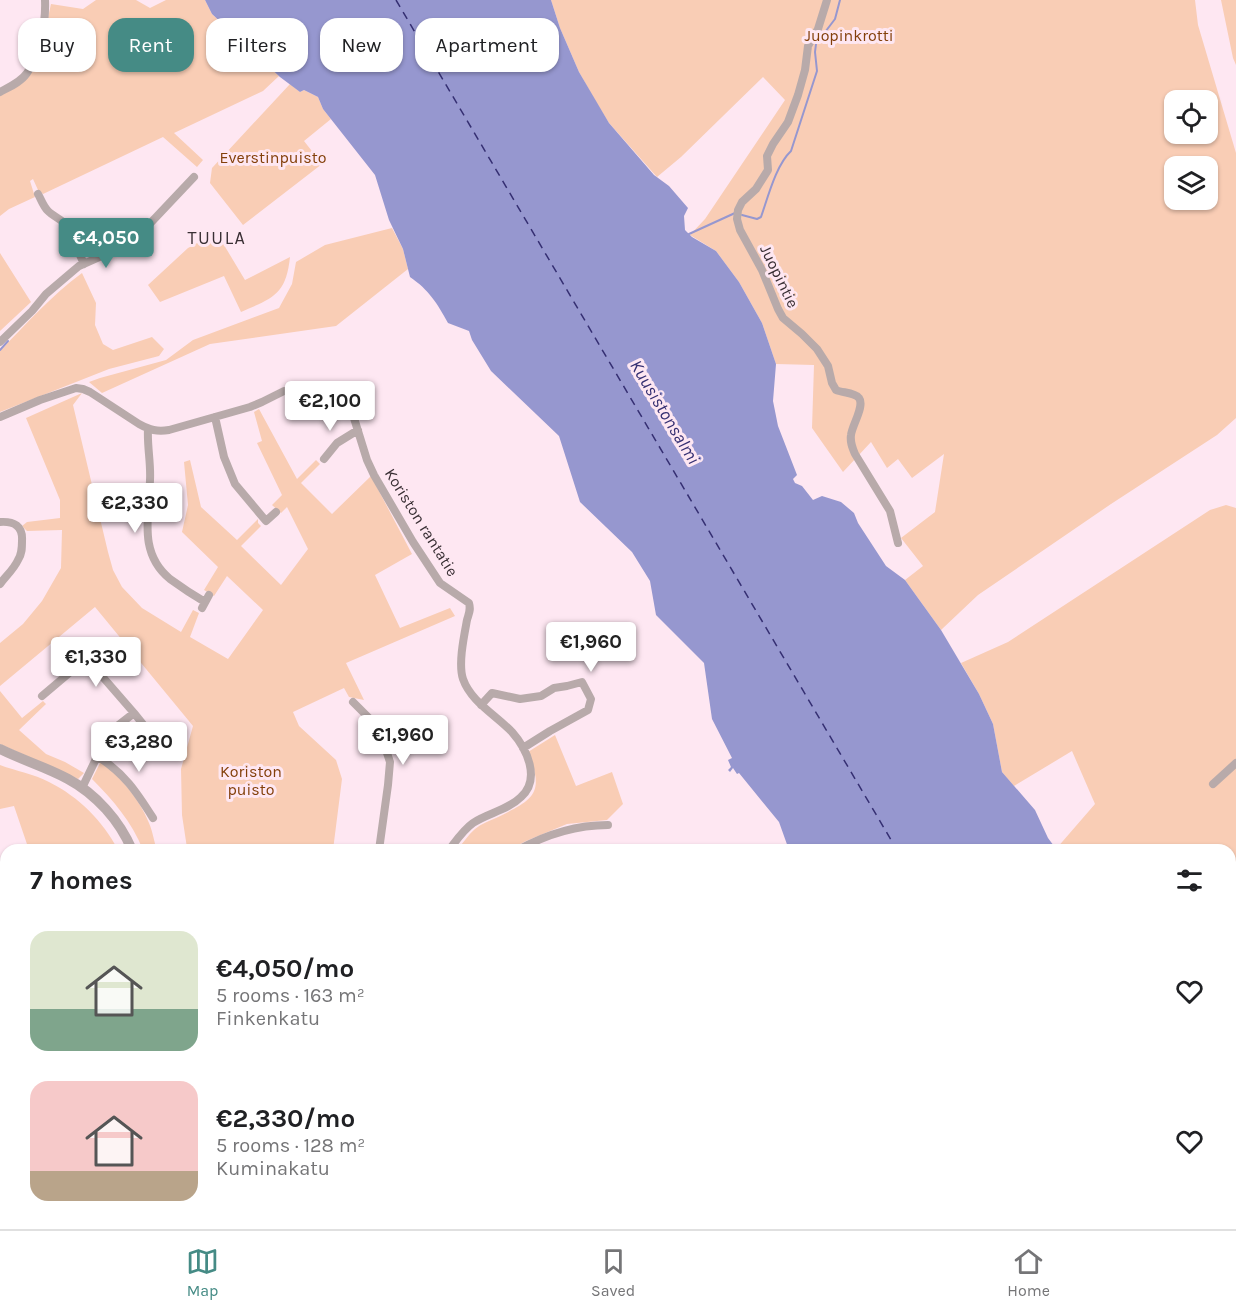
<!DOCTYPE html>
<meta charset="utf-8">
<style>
body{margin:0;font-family:Karla,sans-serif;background:#f2f2f2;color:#202124;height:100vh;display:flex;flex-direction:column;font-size:22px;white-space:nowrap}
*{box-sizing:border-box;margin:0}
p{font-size:20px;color:#757577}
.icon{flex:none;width:33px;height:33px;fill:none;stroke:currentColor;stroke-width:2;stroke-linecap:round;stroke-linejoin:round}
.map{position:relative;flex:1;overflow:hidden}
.sheet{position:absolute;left:0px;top:844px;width:1236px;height:386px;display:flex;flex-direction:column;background:#fff;border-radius:18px 18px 0 0;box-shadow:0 2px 4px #0004}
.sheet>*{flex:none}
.hud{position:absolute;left:18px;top:18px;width:600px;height:54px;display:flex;gap:12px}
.tools{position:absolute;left:1164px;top:90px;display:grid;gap:12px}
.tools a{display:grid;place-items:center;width:54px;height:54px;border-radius:12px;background:#fff;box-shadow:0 2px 4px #0004;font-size:30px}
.price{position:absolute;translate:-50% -51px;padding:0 14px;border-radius:6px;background:#fff;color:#222;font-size:20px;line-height:39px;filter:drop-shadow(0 2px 3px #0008)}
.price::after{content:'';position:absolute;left:50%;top:36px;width:18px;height:14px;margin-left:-9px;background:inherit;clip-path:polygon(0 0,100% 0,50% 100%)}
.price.on{background:#458b85;color:#fff}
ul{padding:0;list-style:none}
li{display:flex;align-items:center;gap:18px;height:150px;padding:0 30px}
li span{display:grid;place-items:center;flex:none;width:168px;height:120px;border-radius:18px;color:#555}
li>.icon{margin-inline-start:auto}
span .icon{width:72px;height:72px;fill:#fffc;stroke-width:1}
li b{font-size:26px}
h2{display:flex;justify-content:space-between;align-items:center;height:72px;padding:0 30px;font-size:26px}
.pill{padding:0 21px;border-radius:18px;background:#fff;box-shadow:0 2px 4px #0004;font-size:21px;line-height:54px}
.pill.on{background:#458b85;color:#fff}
.tabs{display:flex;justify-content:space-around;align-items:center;height:84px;border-top:2px solid #e0e0e0;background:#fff;font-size:16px;color:#757577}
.tabs a{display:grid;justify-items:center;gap:3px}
.tabs .on{color:#458b85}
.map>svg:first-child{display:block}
.green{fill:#f9cdb5;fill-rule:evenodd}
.water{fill:#9697cf}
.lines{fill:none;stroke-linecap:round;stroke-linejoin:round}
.stream{stroke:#9697cf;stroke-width:2}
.ferry{stroke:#352f72;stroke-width:1.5;stroke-dasharray:8 6;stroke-linecap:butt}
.minor{stroke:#b8aaaa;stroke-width:8}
.tertiary{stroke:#b8aaaa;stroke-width:10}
.labels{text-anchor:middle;stroke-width:6;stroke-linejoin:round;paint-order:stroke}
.park-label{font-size:16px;fill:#833f09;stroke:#fee7f2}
.street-label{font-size:16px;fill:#392f34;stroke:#fee7f2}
.neighbourhood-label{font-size:18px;letter-spacing:1.5px;fill:#392f34;stroke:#fee7f2}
.water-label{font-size:18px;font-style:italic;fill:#352f72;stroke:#fee7f2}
</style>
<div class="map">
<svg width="1236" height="1229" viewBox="0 0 1236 1229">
<rect width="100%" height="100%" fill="#fee7f2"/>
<path class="green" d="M96,0H136L150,8L166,0H205L212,14L279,76L263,91L174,133L203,160L197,167L163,137L43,194L38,190L33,179L30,181L35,197L9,209L0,216V94L16,85L41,49L51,4L83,9Z
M551,0H1195L1198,25L1236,153V418L1217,435L1111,504L978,595L941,630L905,580L923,566L901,538L935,512L944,454L912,478L898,459L887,468L871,442L843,472L812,428L814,365L776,364L762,323L739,282L716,251L690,235L705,219L785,100L763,77L681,157L657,177L609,123L596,102L579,72L560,28ZM1174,100H1208V134H1174ZM1174,166H1208V200H1174Z
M1221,0H1236V65L1233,58Z
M290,84L300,92L304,90L318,97L323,109L331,119L304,141L322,164L243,225L210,183L212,168Z
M392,228L403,249L408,269L336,326L210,344L102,393L89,382L100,378L166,360L193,340L279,308L292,284L296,262L325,245Z
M212,235L221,240L245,280L290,257C286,295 273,298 241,312L224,276L160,302L148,285L188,248Z
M0,253L31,302L0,331Z
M82,273L96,303L95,325L103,344L113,350L152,337L164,349L159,356L109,369L0,412V351C26,324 51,296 82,273Z
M82,393L73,405L108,552L113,570L122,587L142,608L181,632L193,610L199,613L190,637L228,659L263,610L227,576L214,596L204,590L218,567L182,532L188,505L184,462L190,460L201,507L237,540L258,519V523L261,526L241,546L281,585L308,549L287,507L281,513L272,505L282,495L257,443L262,441L254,412L259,409L297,479L316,460L320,464L301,483L332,514L371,476L412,554L375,575L400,628L450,608L455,616L346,663L364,700L349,697L344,688L293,712L299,726L336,760L342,779L333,850H180L187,848L182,815L181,769L193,726L95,607L0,686V643L23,624L42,601L61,568L62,530L27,531L22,526L27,522L60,518V500L26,418Z
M1226,505L1236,508V1015L1230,1018V850H1057L1056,849L1095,804L1072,751L1014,786L1002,772L993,724L979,694L961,663L1008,642L1210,510Z
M0,691L22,718L43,701L46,704L19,730L46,754L65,762L84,773L78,779L0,744Z
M555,735L576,786L612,772L623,804L607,820L567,824L526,841L509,850H457C463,843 468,835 475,829C481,824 489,821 496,818C532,800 546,795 528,752Z
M101,761C121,778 139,798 149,823C153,832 154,842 157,850H143C132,822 113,800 92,779Z
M0,765C16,771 34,774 49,782C79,797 103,821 118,850H29L14,806L0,809Z
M0,926L6,927V990L2,992L0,986Z
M72,1224H142L144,1229H66Z
M479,1224H590L586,1229H471Z
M850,1224H996L1000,1229H842Z"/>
<path class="water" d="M205,0H551L560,28L579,72L609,123L654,175L669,186L688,208L684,216L685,230L692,237L716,251L739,282L762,323L776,364L773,401L778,426L797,475L793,479L795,483L802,486L813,500L822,496L841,502L854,513L858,523L886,566L905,580L941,630L979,694L993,724L1002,772L1035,810L1048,838L1057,850H789L779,822L739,773L737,774L733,768L730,772L728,770L731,767L728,760L732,758L712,719L704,663L656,615L650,581L632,552L580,502L559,436L491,371L472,340L469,331L448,323C437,303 429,290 410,277L403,249L389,220L375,175L323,109L318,97L304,90L300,92L280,77L212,14Z
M1236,1041V1229H1000L996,1224H1230V1044Z"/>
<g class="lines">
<path class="stream" d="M742,215L757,219L761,217C768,197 776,165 791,151L817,71L815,52L816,44L835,19L840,0
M689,234L735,213
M0,350L8,341"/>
<path class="ferry" d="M396,0L897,850
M1136,1224L1140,1229"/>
<path class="minor" d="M827,0L818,29L808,46L805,70L798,95L788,122L773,144L767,156L768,170L756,189L742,202L738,210L737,219L740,230L762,270L778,309L783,318L802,334L817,349L828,366L832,383L836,390C842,393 854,392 859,398C865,406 852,425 851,435C850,442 852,447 855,454L890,511L898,543
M0,92C9,87 21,82 27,73C40,55 46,22 45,0
M38,194C41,199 43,206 48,211C54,217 62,219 67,226L84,264
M0,342L32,311L46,294L73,271L79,266L115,250L142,232L194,177
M0,417L40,400L76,388L83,389L90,392L139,424C150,430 157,432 169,430L250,407L262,402L284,391H316L346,396L349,402L367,460L374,475L413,542L440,583L469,603C471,610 469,613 467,620C464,636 458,664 463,679C471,702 496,715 512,732C527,749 541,779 521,797C508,810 488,813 473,823C463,830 456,841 449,850
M215,417L224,457L235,484L266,521L276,512
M148,429C147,446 151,463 150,480C149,516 138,553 170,579C181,587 193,595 205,602
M324,459L337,443L358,430
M0,522C14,521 23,526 22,541C22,548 22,554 18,560C14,569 6,576 0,584
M202,608L209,595
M42,696L81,663L85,660H88L134,713L146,728
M353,702L368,717L382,738L390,762L388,785L379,850
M481,705L492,693L520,699L541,696L554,688L567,686L582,682L591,699L588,710L550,731L523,748
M97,756C124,773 136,791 153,818
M1213,784L1236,763
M82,788L106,738L111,731L134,713
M518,850C547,834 575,825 608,825
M0,1000L6,1012
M148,1224L150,1229
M979,1224L983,1229
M56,1229L60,1224"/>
<path class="tertiary" d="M0,749C22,760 46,767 68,779C96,794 120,821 132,850
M0,1145L6,1143"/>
</g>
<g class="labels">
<g class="park-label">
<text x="849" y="41">Juopinkrotti</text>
<text x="273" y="163">Everstinpuisto</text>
<text x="251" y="777">Koriston<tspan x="251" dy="18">puisto</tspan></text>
</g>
<g class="street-label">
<text transform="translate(780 276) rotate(64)" y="6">Juopintie</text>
<text transform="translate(422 522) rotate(58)" y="6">Koriston rantatie</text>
</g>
<g class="neighbourhood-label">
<text x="217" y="244">TUULA</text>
</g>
<g class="water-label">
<text transform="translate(665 412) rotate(59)" y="6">Kuusistonsalmi</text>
</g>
</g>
</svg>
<div class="tools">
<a><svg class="icon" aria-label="locate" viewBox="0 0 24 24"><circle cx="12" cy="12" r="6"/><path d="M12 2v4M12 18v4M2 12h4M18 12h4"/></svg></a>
<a><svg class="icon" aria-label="layers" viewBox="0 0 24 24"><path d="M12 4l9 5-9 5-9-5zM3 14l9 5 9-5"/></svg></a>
</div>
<b class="price on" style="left:106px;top:269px">€4,050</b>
<b class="price" style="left:330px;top:432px">€2,100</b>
<b class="price" style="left:135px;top:534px">€2,330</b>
<b class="price" style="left:591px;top:673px">€1,960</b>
<b class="price" style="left:96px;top:688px">€1,330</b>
<b class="price" style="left:403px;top:766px">€1,960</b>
<b class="price" style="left:139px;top:773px">€3,280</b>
<div class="hud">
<a class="pill">Buy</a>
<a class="pill on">Rent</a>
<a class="pill">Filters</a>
<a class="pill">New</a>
<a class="pill">Apartment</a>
</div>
<section class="sheet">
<h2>7 homes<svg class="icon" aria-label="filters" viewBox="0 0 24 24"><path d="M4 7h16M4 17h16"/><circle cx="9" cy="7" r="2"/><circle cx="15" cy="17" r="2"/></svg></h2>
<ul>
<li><span style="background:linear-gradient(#dfe7d0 65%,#7fa58c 0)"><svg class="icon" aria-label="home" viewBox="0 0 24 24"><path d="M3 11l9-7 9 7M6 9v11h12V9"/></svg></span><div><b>€4,050/mo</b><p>5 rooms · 163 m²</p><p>Finkenkatu</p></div><svg class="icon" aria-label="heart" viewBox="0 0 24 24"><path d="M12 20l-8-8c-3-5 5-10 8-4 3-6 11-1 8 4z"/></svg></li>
<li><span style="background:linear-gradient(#f6c9c9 75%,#b9a48a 0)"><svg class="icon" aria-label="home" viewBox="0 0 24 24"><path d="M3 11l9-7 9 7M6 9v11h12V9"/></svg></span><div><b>€2,330/mo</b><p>5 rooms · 128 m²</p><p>Kuminakatu</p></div><svg class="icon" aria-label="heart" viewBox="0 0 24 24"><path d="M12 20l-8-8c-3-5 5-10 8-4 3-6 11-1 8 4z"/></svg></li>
</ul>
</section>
</div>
<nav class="tabs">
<a class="on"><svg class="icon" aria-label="map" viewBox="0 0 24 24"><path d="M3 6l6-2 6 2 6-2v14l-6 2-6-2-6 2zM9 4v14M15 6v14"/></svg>Map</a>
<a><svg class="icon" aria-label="saved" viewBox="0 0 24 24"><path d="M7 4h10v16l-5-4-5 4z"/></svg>Saved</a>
<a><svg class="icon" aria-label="home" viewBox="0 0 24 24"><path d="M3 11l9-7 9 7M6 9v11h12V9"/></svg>Home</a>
</nav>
